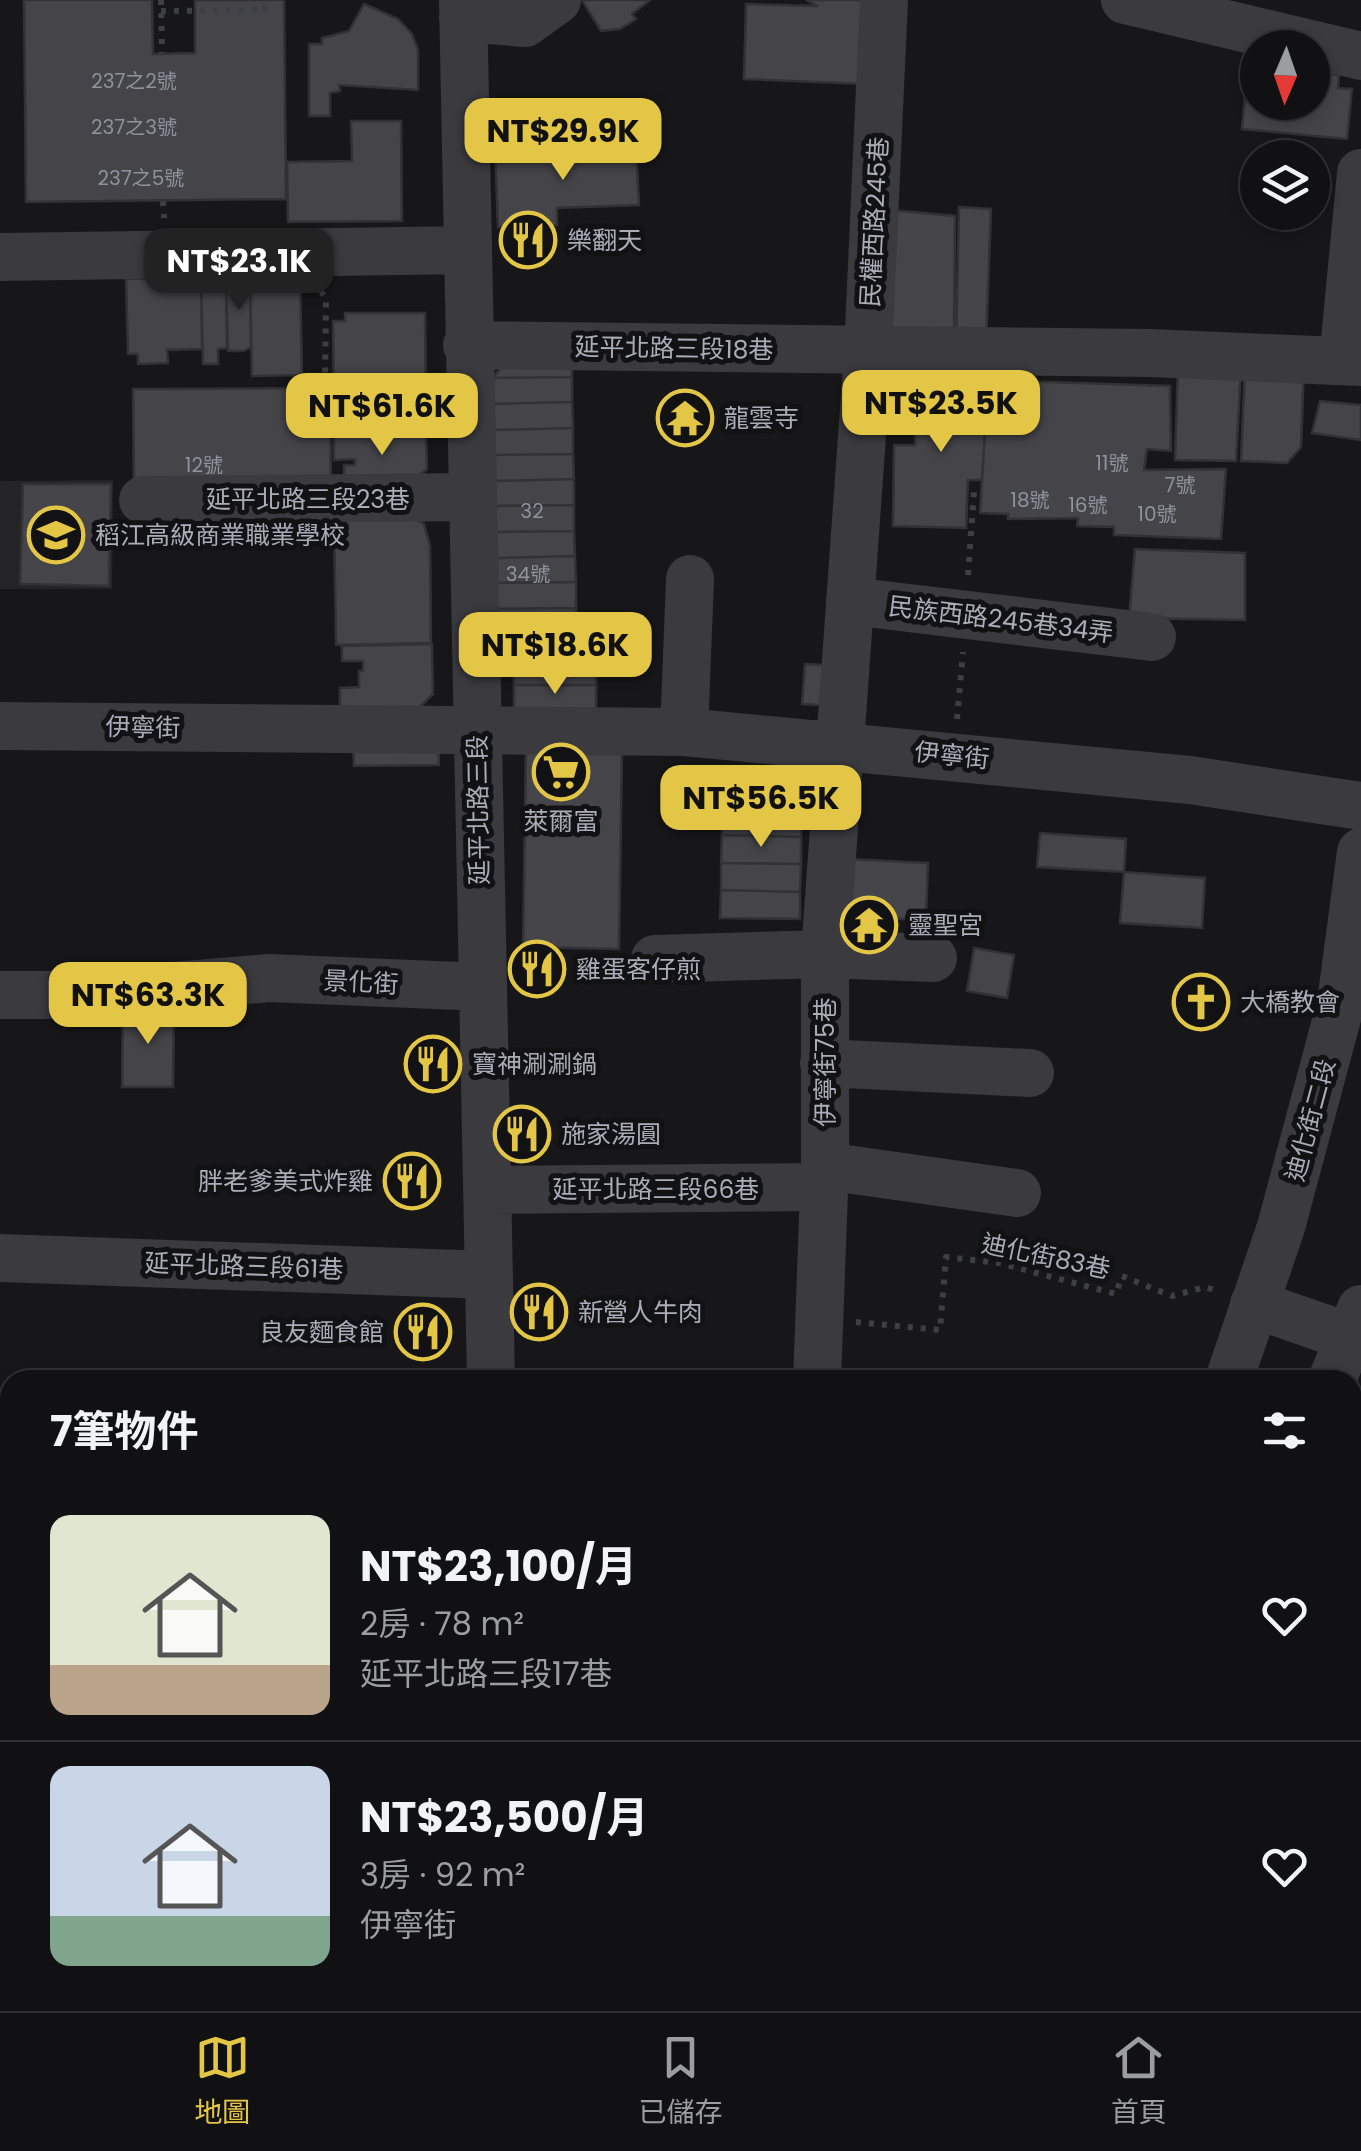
<!DOCTYPE html>
<html lang="zh-TW">
<meta charset="utf-8">
<style>
body{margin:0;font-family:Poppins,"Noto Sans TC",sans-serif;background:#1a1a1c;color:#f1f3f6;height:100vh;display:flex;flex-direction:column;font-size:38px;white-space:nowrap}
*{box-sizing:border-box;margin:0}
p{font-size:32px;color:#9c9da0}
.icon{flex:none;width:55px;height:55px;fill:none;stroke:currentColor;stroke-width:2;stroke-linecap:round;stroke-linejoin:round}
.map{position:relative;flex:1;overflow:hidden}
.drawer{position:absolute;left:0px;top:1370px;width:1362px;height:642px;display:flex;flex-direction:column;background:#111113;border-radius:30px 30px 0 0;box-shadow:0 5px 15px #0003,0 0 0 2px #303133}
.drawer>*{flex:none}
.needle{width:65px;rotate:182deg}
.controls{position:absolute;left:1240px;top:30px;display:grid;gap:20px}
.controls a{display:grid;place-items:center;width:90px;height:90px;border-radius:50%;background:#111113;box-shadow:0 5px 15px #0003,0 0 0 2px #303133;font-size:50px}
.price{position:absolute;translate:-50% -85px;padding:0 22px;border-radius:20px;background:#e3c645;color:#111;font-size:32px;line-height:65px;filter:drop-shadow(0 2px 5px #0008)}
.price::after{content:'';position:absolute;left:50%;top:60px;width:30px;height:22px;margin-left:-15px;background:inherit;clip-path:polygon(0 0,100% 0,50% 100%)}
.price.selected{background:#222;color:#fff}
ul{padding:0;list-style:none}
li{display:flex;align-items:center;gap:30px;height:250px;padding:0 50px}
li+li{border-top:2px solid #303133}
li span{display:grid;place-items:center;flex:none;width:280px;height:200px;border-radius:20px;color:#555}
li>.icon{margin-inline-start:auto}
span .icon{width:120px;height:120px;fill:#fffc;stroke-width:1}
li b{font-size:42px}
h2{display:flex;justify-content:space-between;align-items:center;height:120px;padding:0 50px;font-size:42px}
.menu{display:flex;justify-content:space-around;align-items:center;height:140px;border-top:2px solid #303133;background:#111113;font-size:28px;color:#9c9da0}
.menu a{display:grid;justify-items:center;gap:5px}
.menu .selected{color:#e3c645}
.map>svg:first-child{display:block}
.built{fill:#242326}
.building{fill:#444449;stroke:#323135;stroke-width:2.5}
.lines{fill:none;stroke-linecap:round;stroke-linejoin:round}
.path{stroke:#3e3f44;stroke-width:6;stroke-dasharray:5 8;stroke-linecap:butt}
.minor{stroke:#3a3a3f;stroke-width:48}
.labels{text-anchor:middle;stroke-width:10;stroke-linejoin:round;paint-order:stroke}
.number-label{font-size:20px;fill:#90929c}
.street-label{font-size:25px;fill:#aaacb8;stroke:#121214}
.poi-label{font-size:25px;fill:#aaacb8;stroke:#121214;text-anchor:start}
</style>
<div class="map">
<svg width="1361" height="2011" viewBox="0 0 1361 2011">
<rect width="100%" height="100%" fill="#171719"/>
<path class="built" d="M113,480L112,589H0V481Z
M0,1481H10V2002L171,2003V2011H0Z"/>
<path class="building" d="M24,0H152L153,54L195,53V0H284L286,199L26,202Z
M582,0H650L632,14L636,19L620,29L601,31Z
M806,0H868L865,84L744,79L746,4L818,6Z
M364,4L398,19L412,34L418,50V90L339,85L340,91L330,93V116H309V44H322V38L349,31Z
M1248,67H1258V102H1312V73L1339,75L1338,88L1352,89L1347,139L1242,129Z
M351,121H401L402,221L288,222L287,162L352,161Z
M636,147L639,205L557,208V225L498,227L495,152Z
M959,207L991,209L986,344H956Z
M880,209L955,216L954,344L877,342Z
M300,275L302,375L252,376L250,276Z
M226,276L227,348L218,349V364H203L201,277Z
M226,276H250L251,347L243,351H228Z
M201,277L202,349L167,350L168,363L138,364V354H128L126,279Z
M345,313H425L426,411L347,412V404H334L333,321H345Z
M572,350V377L493,378L514,351Z
M1178,366L1241,367L1236,461L1175,460Z
M1245,366L1304,367L1301,447L1287,463L1241,461Z
M572,377V402L493,404V378Z
M916,380H988L982,480H968L966,528L893,526L894,445H915Z
M988,380L1170,386L1171,451L1147,449L1144,470L1226,469L1221,539L1114,535V527L1077,526L1078,518L1008,519V514L980,513Z
M330,388L331,487L134,485L133,389Z
M1320,401L1361,405V440L1312,433Z
M572,402L573,428L494,430L493,404Z
M573,428V454L494,455V430Z
M334,434H426L427,469L410,485L344,486V465H355V459L334,460Z
M573,454L574,479L494,481V455Z
M574,479V505L495,506L494,481Z
M23,484H111L109,586L20,584Z
M574,505V531L496,532L495,506Z
M334,517H414L424,524L430,546L431,643L336,645Z
M574,531L575,556L496,558V532Z
M1135,549L1245,553V620L1129,618Z
M575,556L576,582L496,583V558Z
M576,582V608L497,609L496,583Z
M576,608L577,633L497,635V609Z
M432,644L433,694L419,708L340,709V688L359,687V671H363V661H342V646Z
M514,658H596V685H514Z
M805,664L841,666L838,706L802,704Z
M514,685H596V709H514Z
M438,734L439,765L354,766L353,736Z
M526,747L622,749L619,949L523,947Z
M722,807L802,809L801,837L722,835Z
M1040,833L1126,839L1124,872L1037,867Z
M722,835L801,837V864L721,863Z
M849,859L928,863L926,920L847,917Z
M721,863L801,864L800,892L721,890Z
M1124,872L1205,878L1202,928L1120,923Z
M721,890L800,892V919L720,918Z
M974,948L1014,955L1007,998L967,991Z
M123,1007L174,1008L173,1087H122Z
M1,1575L10,1576V1630H0Z
M0,1668H10V1695L0,1694Z
M45,2002H164V2011H45Z
M993,2002H1126L1125,2011H992Z"/>
<g class="lines">
<path class="path" d="M161,0L162,53
M161,11L265,10V0
M163,201L164,218
M321,291L326,299L325,385
M968,575L974,491
M957,719L963,652
M856,1322L940,1330L946,1257L999,1263L1116,1294L1122,1276L1172,1296L1205,1287L1217,1291"/>
<path class="minor" d="M463,0L491,1380
M1125,0L1361,56
M463,18L525,23L557,0
M0,257L466,250
M467,345L1150,353L1361,362
M1343,361L1361,173
M143,500L472,497
M850,601L1152,637
M0,726L684,732L1190,780L1361,806
M684,732L690,579
M655,959L825,954L933,958
M0,995H63L270,978L482,987
M824,1063L1030,1073
M825,1166L1017,1193
M487,1190L825,1187
M0,1258L489,1275
M1254,1304L1349,1337
M817,1380L825,1166V954L868,352L884,0
M1229,1380L1281,1227L1341,1003L1361,852
M1332,1380L1361,1309
M0,1436L10,1437
M1352,1444L1361,1445
M1352,1765L1360,1752
M1352,1891L1361,1893
M192,2002L193,2011
M505,2002L506,2011
M912,2011L917,2002"/>
</g>
<defs>
<g id="restaurant-ring" transform="scale(2.875)"><circle r="9.5" fill="#121214" stroke="#e3c645" stroke-width="1.5"/><path d="M-5-6h1v4h1v-4h1v4h1v-4h1v5L-1.5 .5V6h-2V.5L-5-1ZM5-6V6H3V1.5H1.5Q1.5-4 5-6Z" fill="#e3c645"/></g>
<g id="temple-ring" transform="scale(2.875)"><circle r="9.5" fill="#121214" stroke="#e3c645" stroke-width="1.5"/><path d="M0-6L5-2H3V0L6.5 2.5H4V6H1.5V3h-3V6H-4V2.5H-6.5L-3 0V-2H-5Z" fill="#e3c645"/></g>
<g id="school-ring" transform="scale(2.875)"><circle r="9.5" fill="#121214" stroke="#e3c645" stroke-width="1.5"/><path d="M0-5L7-2L0 1L-7-2ZM-4 1L0 2.5L4 1V4Q0 6-4 4Z" fill="#e3c645"/></g>
<g id="supermarket-ring" transform="scale(2.875)"><circle r="9.5" fill="#121214" stroke="#e3c645" stroke-width="1.5"/><path d="M-6-5.5h2.5l.6 2H6L4.5 2H-2.5L-4.4-4H-6ZM-1.5 3.2a1.3 1.3 0 1 0 .1 0ZM3 3.2a1.3 1.3 0 1 0 .1 0Z" fill="#e3c645"/></g>
<g id="church-ring" transform="scale(2.875)"><circle r="9.5" fill="#121214" stroke="#e3c645" stroke-width="1.5"/><path d="M-1.2-6h2.4v3.5h3.3v2.4h-3.3V6h-2.4V-.1h-3.3v-2.4h3.3Z" fill="#e3c645"/></g>
</defs>
<g fill-rule="evenodd">
<use href="#restaurant-ring" x="528" y="240"/>
<use href="#temple-ring" x="685" y="418"/>
<use href="#school-ring" x="56" y="535"/>
<use href="#supermarket-ring" x="561" y="772"/>
<use href="#temple-ring" x="869" y="925"/>
<use href="#restaurant-ring" x="537" y="969"/>
<use href="#church-ring" x="1201" y="1002"/>
<use href="#restaurant-ring" x="433" y="1064"/>
<use href="#restaurant-ring" x="522" y="1134"/>
<use href="#restaurant-ring" x="412" y="1181"/>
<use href="#restaurant-ring" x="539" y="1312"/>
<use href="#restaurant-ring" x="423" y="1332"/>
</g>
<g class="labels">
<g class="number-label">
<text x="134" y="88">237之2號</text>
<text x="134" y="134">237之3號</text>
<text x="141" y="185">237之5號</text>
<text x="1112" y="470">11號</text>
<text x="204" y="472">12號</text>
<text x="1180" y="492">7號</text>
<text x="1030" y="507">18號</text>
<text x="1088" y="512">16號</text>
<text x="532" y="518">32</text>
<text x="1157" y="521">10號</text>
<text x="528" y="581">34號</text>
</g>
<g class="street-label">
<text transform="translate(874 222) rotate(-87)" y="9">民權西路245巷</text>
<text transform="translate(674 348) rotate(1)" y="9">延平北路三段18巷</text>
<text x="308" y="508">延平北路三段23巷</text>
<text transform="translate(1001 619) rotate(7)" y="9">民族西路245巷34弄</text>
<text transform="translate(143 727) rotate(1)" y="9">伊寧街</text>
<text transform="translate(952 755) rotate(6)" y="9">伊寧街</text>
<text transform="translate(478 810) rotate(-91)" y="9">延平北路三段</text>
<text transform="translate(361 982) rotate(3)" y="9">景化街</text>
<text transform="translate(825 1062) rotate(-90)" y="9">伊寧街75巷</text>
<text transform="translate(1310 1120) rotate(-75)" y="9">迪化街二段</text>
<text x="656" y="1198">延平北路三段66巷</text>
<text transform="translate(1046 1256) rotate(12)" y="9">迪化街83巷</text>
<text transform="translate(244 1266) rotate(2)" y="9">延平北路三段61巷</text>
</g>
<g class="poi-label">
<text x="567" y="249">樂翻天</text>
<text x="724" y="427">龍雲寺</text>
<text x="95" y="544">稻江高級商業職業學校</text>
<text x="561" y="830" text-anchor="middle">萊爾富</text>
<text x="908" y="934">靈聖宮</text>
<text x="576" y="978">雞蛋客仔煎</text>
<text x="1240" y="1011">大橋教會</text>
<text x="472" y="1073">寶神涮涮鍋</text>
<text x="561" y="1143">施家湯圓</text>
<text x="373" y="1190" text-anchor="end">胖老爹美式炸雞</text>
<text x="578" y="1321">新營人牛肉</text>
<text x="384" y="1341" text-anchor="end">良友麵食館</text>
</g>
</g>
</svg>
<div class="controls">
<a><svg class="needle" viewBox="-14 -14 28 28"><path d="M0-13l5 13h-10z" fill="#e53935"/><path d="M0 13l5-13h-10z" fill="#9c9da0"/></svg></a>
<a><svg class="icon" aria-label="layers" viewBox="0 0 24 24"><path d="M12 4l9 5-9 5-9-5zM3 14l9 5 9-5"/></svg></a>
</div>
<b class="price" style="left:563px;top:183px">NT$29.9K</b>
<b class="price selected" style="left:239px;top:313px">NT$23.1K</b>
<b class="price" style="left:941px;top:455px">NT$23.5K</b>
<b class="price" style="left:382px;top:458px">NT$61.6K</b>
<b class="price" style="left:555px;top:697px">NT$18.6K</b>
<b class="price" style="left:761px;top:850px">NT$56.5K</b>
<b class="price" style="left:148px;top:1047px">NT$63.3K</b>
<section class="drawer">
<h2>7筆物件<svg class="icon" aria-label="filters" viewBox="0 0 24 24"><path d="M4 7h16M4 17h16"/><circle cx="9" cy="7" r="2"/><circle cx="15" cy="17" r="2"/></svg></h2>
<ul>
<li><span style="background:linear-gradient(#dfe7d0 75%,#b9a48a 0)"><svg class="icon" aria-label="home" viewBox="0 0 24 24"><path d="M3 11l9-7 9 7M6 9v11h12V9"/></svg></span><div><b>NT$23,100/月</b><p>2房 · 78 m²</p><p>延平北路三段17巷</p></div><svg class="icon" aria-label="heart" viewBox="0 0 24 24"><path d="M12 20l-8-8c-3-5 5-10 8-4 3-6 11-1 8 4z"/></svg></li>
<li><span style="background:linear-gradient(#c9d6e8 75%,#7fa58c 0)"><svg class="icon" aria-label="home" viewBox="0 0 24 24"><path d="M3 11l9-7 9 7M6 9v11h12V9"/></svg></span><div><b>NT$23,500/月</b><p>3房 · 92 m²</p><p>伊寧街</p></div><svg class="icon" aria-label="heart" viewBox="0 0 24 24"><path d="M12 20l-8-8c-3-5 5-10 8-4 3-6 11-1 8 4z"/></svg></li>
</ul>
</section>
</div>
<nav class="menu">
<a class="selected"><svg class="icon" aria-label="map" viewBox="0 0 24 24"><path d="M3 6l6-2 6 2 6-2v14l-6 2-6-2-6 2zM9 4v14M15 6v14"/></svg>地圖</a>
<a><svg class="icon" aria-label="saved" viewBox="0 0 24 24"><path d="M7 4h10v16l-5-4-5 4z"/></svg>已儲存</a>
<a><svg class="icon" aria-label="home" viewBox="0 0 24 24"><path d="M3 11l9-7 9 7M6 9v11h12V9"/></svg>首頁</a>
</nav>
